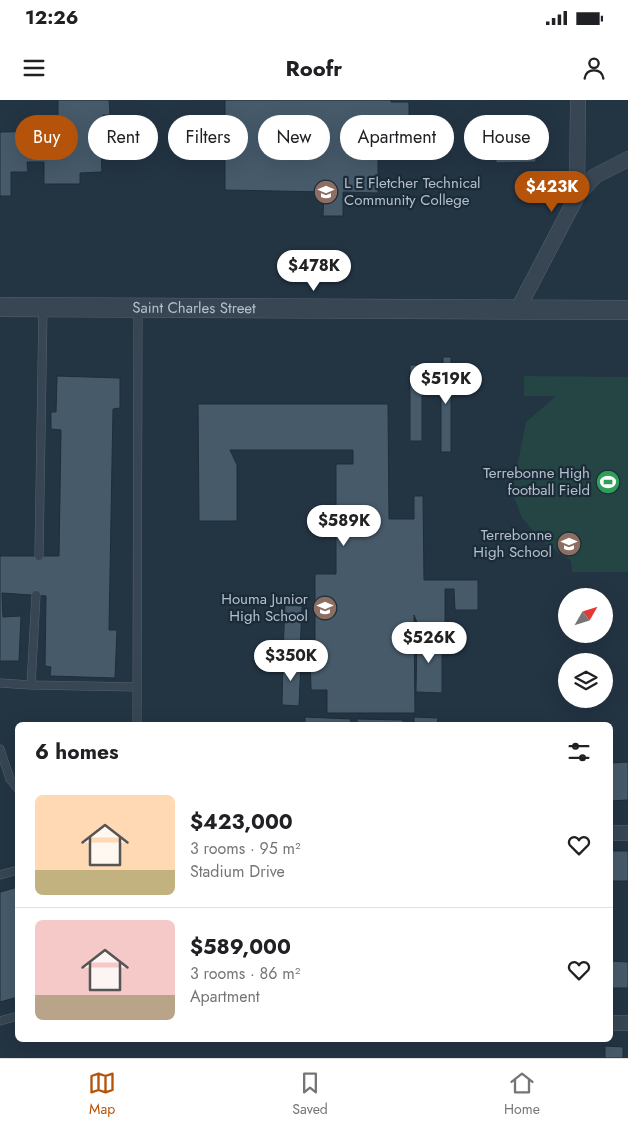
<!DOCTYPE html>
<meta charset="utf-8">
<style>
body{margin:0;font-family:Jost,sans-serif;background:#f6f6f6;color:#202124;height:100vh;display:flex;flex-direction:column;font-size:19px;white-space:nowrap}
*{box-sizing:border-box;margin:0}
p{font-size:16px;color:#757577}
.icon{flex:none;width:28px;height:28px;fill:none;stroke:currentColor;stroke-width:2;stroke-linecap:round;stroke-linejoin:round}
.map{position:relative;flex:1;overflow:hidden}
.drawer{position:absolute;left:15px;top:622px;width:598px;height:320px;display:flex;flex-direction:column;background:#fff;border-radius:8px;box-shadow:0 5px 20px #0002}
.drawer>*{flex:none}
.hud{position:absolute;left:15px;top:15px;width:599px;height:45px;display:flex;gap:10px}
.needle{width:32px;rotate:51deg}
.buttons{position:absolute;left:558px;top:488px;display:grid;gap:10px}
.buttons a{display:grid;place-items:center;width:55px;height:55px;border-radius:50%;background:#fff;box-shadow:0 5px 20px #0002;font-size:25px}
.price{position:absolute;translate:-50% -42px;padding:0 11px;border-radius:18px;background:#fff;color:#222;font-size:16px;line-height:32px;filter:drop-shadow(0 1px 2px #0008)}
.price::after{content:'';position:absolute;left:50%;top:30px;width:15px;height:11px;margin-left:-8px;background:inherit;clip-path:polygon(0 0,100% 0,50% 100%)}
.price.active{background:#b45309;color:#fff}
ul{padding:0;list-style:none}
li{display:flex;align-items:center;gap:15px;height:125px;padding:0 20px}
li+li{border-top:1px solid #e0e0e0}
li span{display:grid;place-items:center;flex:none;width:140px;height:100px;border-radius:8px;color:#555}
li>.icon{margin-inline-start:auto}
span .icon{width:60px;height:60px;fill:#fffc;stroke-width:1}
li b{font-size:21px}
h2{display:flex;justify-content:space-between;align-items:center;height:60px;padding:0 20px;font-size:21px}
.chip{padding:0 18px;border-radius:22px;background:#fff;box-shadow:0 5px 20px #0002;font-size:18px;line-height:45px}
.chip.active{background:#b45309;color:#fff}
.status{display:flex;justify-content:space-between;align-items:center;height:35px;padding:0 25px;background:#fff;direction:ltr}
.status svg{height:14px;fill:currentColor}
header{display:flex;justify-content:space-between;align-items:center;height:65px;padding:0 20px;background:#fff;font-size:22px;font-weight:700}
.dock{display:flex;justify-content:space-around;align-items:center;height:70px;border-top:1px solid #e0e0e0;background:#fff;font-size:14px;color:#757577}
.dock a{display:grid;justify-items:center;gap:2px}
.dock .active{color:#b45309}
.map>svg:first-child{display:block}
.green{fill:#254444}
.building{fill:#465a6a;stroke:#1e2d3a}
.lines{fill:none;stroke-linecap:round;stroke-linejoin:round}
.service-casing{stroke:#556370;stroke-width:9}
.minor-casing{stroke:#556370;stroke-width:16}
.tertiary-casing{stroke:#556370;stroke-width:20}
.service{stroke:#374652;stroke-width:8}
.minor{stroke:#374652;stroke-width:15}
.tertiary{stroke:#374652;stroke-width:19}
.labels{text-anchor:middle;stroke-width:4.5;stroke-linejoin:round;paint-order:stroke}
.poi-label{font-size:15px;fill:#b4c0cd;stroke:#1c2b38;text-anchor:end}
.street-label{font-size:15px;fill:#b4c0cd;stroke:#1c2b38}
</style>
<div class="status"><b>12:26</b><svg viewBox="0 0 49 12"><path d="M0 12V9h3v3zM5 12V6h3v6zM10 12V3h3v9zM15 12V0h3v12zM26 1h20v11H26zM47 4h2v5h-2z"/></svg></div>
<header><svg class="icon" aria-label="menu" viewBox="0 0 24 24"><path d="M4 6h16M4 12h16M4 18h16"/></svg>Roofr<svg class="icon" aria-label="person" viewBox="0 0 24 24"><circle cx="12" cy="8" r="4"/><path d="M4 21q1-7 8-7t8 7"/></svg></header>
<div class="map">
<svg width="628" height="958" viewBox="0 0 628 958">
<rect width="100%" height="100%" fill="#233443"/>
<path class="green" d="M524,276L628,277V472H572L571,461L542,441L522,418L512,392L526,322L556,296H524Z"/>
<path class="building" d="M58,0H109L110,15H103L104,50H101L102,72L80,73V84H44V62H27L28,72H11V96H0V32L58,31Z
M225,0H391V2H409V34H378V93L343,92V116H323L324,92L225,90Z
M530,18L531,42H535L536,62L496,63L495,47L502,46L501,19Z
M443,257H451V352H441V265H443Z
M410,265H422V341H410Z
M57,276L120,278V308L113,309L109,530H117L115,578L50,576L51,567L45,566L46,496L2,493L3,517L21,516L19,561H0V456H59L61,330L51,329V312H56Z
M198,304H388L389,419H414V396H423L424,480H478V510H455L454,489H445V530H420L414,515L415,613H327V590H311L310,552L315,550V474H336V364H353V350H230L237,365V421H199Z
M285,505L302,506L300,552H283Z
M417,535L442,536V593L416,592Z
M283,559L301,560L299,606L282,605Z
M305,617L351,619L350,625H305Z
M414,617L438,618L437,625H414Z
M357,619L403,620V625H357Z
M628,662V700L610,701V663Z
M610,751H628V781H610Z
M18,787V897L0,902V792Z
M610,861L628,862V888H610Z
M605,946L623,947V958H605Z"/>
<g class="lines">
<g class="service-casing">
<path id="service" d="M39,456L43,207
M0,583L31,585L137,587
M31,585L36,495
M137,625L138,208
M0,649L10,679L18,689
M0,775L18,770
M0,921L18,916"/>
</g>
<g class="minor-casing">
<path id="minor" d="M577,96L578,0
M518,209L577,96L595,76L628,59
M610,733H628
M610,923H628"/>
</g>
<g class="tertiary-casing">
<g id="tertiary">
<path id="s1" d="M0,207L628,210"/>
</g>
</g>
<use href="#service" class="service"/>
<use href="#minor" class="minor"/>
<use href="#tertiary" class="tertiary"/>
</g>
<defs>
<g id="university-disc" transform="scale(1.25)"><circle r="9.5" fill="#8d6e63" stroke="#1c2b38"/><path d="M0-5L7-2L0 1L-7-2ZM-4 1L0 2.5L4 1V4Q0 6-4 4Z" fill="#fff"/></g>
<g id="stadium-disc" transform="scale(1.25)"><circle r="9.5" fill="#2e9e5b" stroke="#1c2b38"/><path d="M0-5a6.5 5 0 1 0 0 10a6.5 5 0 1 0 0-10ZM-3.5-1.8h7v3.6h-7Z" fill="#fff"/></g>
<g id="school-disc" transform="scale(1.25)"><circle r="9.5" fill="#8d6e63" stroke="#1c2b38"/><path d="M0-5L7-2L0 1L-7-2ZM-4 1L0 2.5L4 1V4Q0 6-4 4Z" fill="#fff"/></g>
</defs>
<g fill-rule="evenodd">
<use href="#university-disc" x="326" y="92"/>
<use href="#stadium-disc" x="608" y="382"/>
<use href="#school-disc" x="569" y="444"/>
<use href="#school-disc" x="325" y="508"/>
</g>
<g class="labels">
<g class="poi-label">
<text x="344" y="88" text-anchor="start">L E Fletcher Technical<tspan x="344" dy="17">Community College</tspan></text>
<text x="590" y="378">Terrebonne High<tspan x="590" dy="17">football Field</tspan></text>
<text x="552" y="440">Terrebonne<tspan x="552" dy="17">High School</tspan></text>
<text x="308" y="504">Houma Junior<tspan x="308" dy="17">High School</tspan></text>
</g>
<g class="street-label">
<text dy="5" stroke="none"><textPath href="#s1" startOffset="194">Saint Charles Street</textPath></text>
</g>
</g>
</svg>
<div class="buttons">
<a><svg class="needle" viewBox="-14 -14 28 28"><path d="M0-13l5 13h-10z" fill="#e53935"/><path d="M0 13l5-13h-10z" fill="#757577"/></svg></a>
<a><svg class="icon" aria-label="layers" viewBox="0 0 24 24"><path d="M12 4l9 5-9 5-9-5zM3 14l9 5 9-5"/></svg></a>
</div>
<b class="price active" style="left:552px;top:113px">$423K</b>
<b class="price" style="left:314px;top:192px">$478K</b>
<b class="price" style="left:446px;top:305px">$519K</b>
<b class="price" style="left:344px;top:447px">$589K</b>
<b class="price" style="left:429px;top:564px">$526K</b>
<b class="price" style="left:291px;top:582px">$350K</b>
<div class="hud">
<a class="chip active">Buy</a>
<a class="chip">Rent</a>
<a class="chip">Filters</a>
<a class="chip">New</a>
<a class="chip">Apartment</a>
<a class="chip">House</a>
</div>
<section class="drawer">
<h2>6 homes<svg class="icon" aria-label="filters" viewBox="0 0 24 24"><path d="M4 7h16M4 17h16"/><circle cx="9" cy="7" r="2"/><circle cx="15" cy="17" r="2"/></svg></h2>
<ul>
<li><span style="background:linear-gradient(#ffd9b3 75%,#c2b280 0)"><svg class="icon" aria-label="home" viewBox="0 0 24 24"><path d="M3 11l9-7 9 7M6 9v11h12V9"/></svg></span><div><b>$423,000</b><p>3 rooms · 95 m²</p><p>Stadium Drive</p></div><svg class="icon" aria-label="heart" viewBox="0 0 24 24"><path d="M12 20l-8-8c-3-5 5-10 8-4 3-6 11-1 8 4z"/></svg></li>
<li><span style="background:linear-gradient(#f6c9c9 75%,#b9a48a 0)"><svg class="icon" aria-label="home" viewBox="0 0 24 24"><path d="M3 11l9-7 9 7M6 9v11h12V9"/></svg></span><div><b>$589,000</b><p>3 rooms · 86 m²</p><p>Apartment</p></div><svg class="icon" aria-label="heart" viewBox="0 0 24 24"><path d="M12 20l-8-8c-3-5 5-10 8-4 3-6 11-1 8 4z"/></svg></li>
</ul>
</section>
</div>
<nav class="dock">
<a class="active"><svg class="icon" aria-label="map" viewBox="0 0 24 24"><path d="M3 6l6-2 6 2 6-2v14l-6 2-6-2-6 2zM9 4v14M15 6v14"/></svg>Map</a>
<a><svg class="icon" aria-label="saved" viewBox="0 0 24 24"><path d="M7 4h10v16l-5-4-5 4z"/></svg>Saved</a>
<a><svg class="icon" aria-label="home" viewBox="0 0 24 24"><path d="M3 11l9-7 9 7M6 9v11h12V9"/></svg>Home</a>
</nav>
